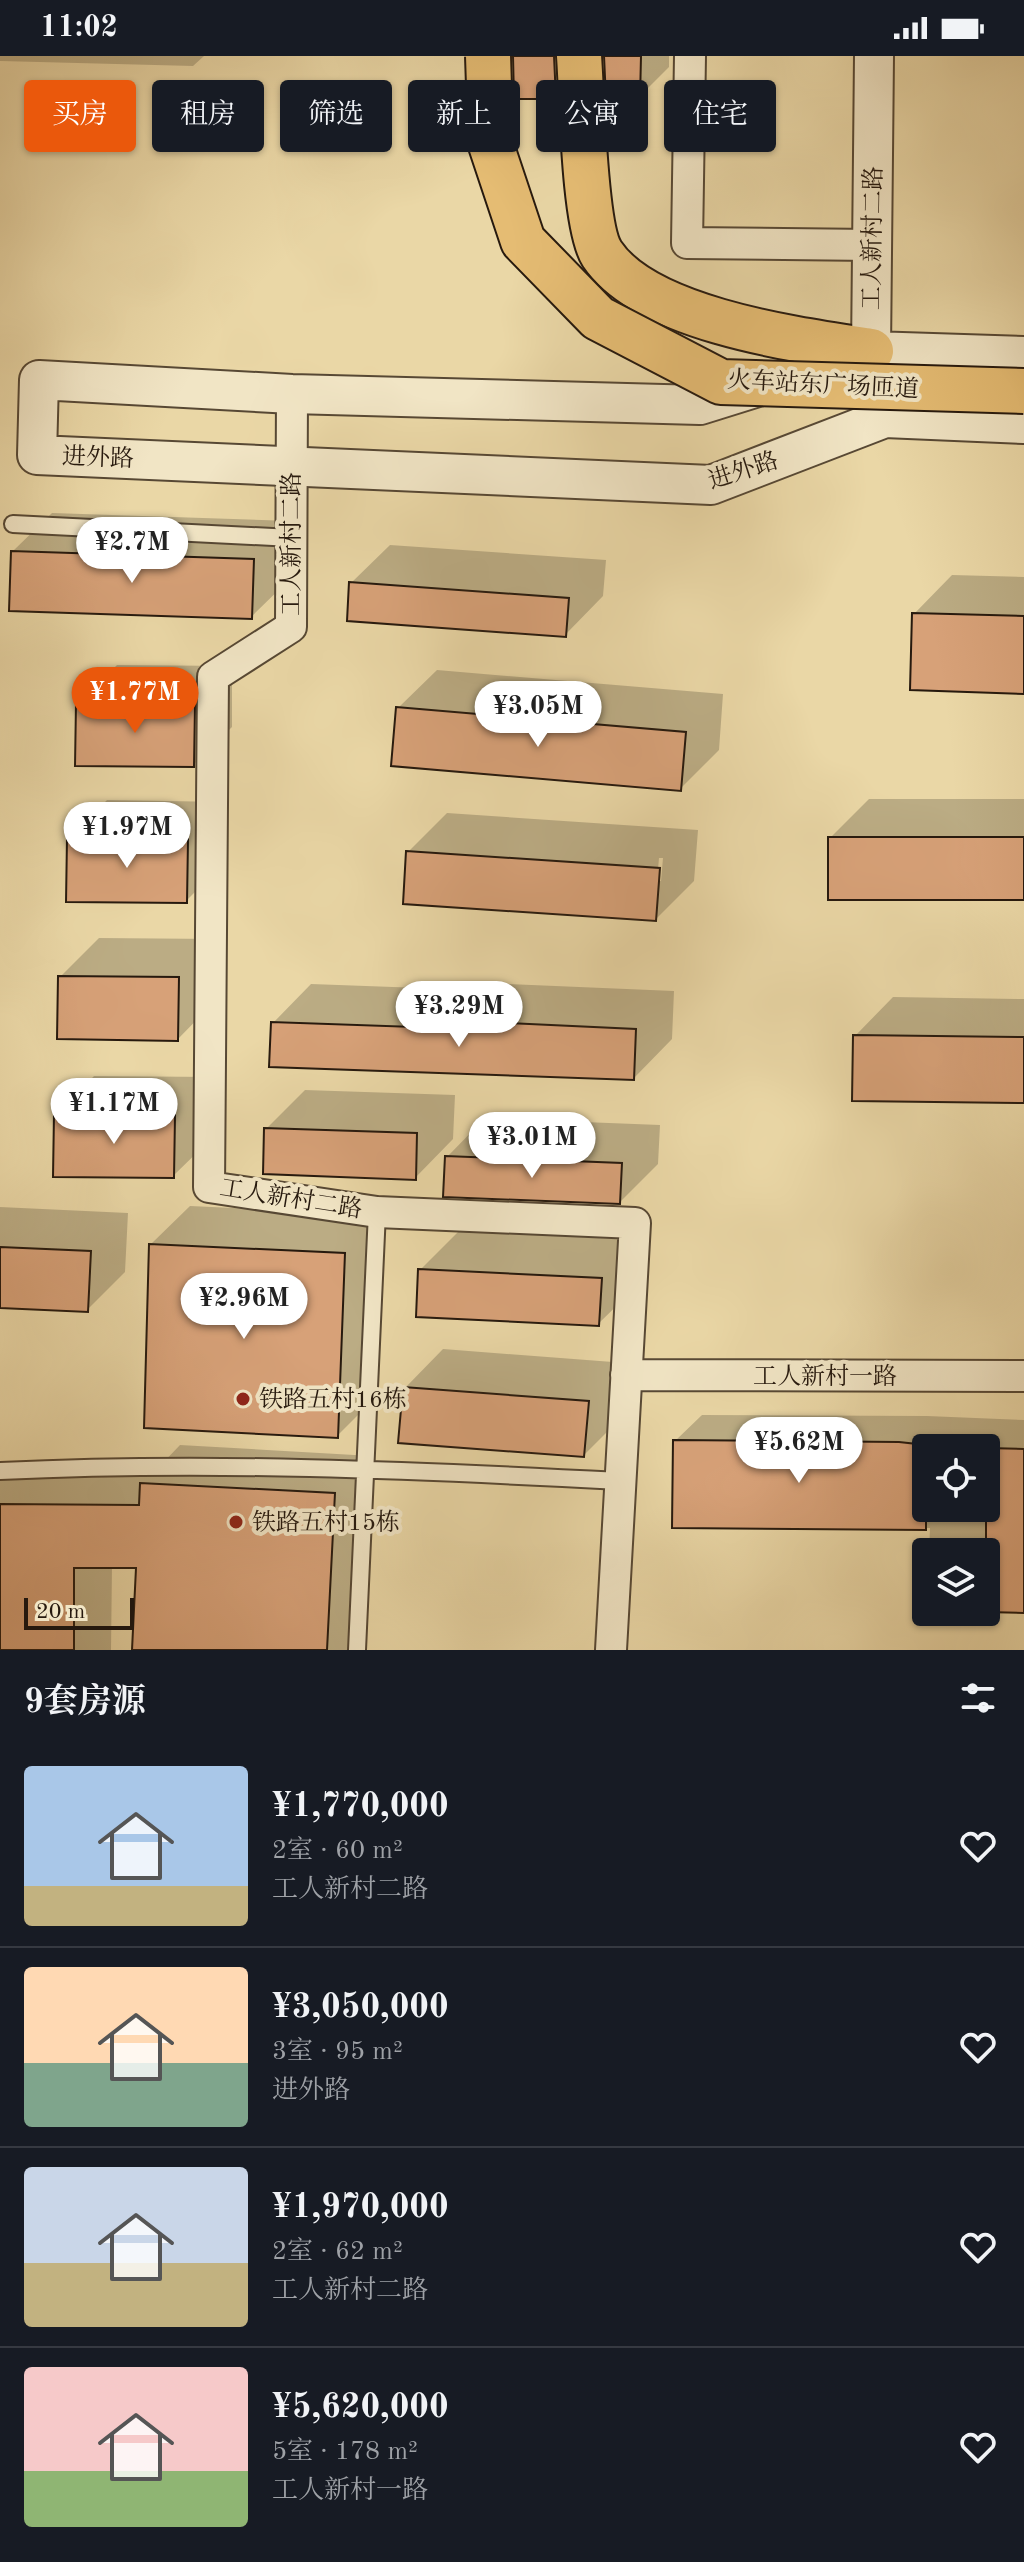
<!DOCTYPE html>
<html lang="zh">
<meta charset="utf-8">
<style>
body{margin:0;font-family:"Old Standard TT","Noto Serif SC",serif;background:#242831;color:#f1f3f6;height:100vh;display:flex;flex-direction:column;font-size:30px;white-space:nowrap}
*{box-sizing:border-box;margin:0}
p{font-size:26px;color:#9ea1a6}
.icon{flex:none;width:44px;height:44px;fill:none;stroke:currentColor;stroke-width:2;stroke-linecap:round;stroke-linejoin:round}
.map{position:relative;height:1594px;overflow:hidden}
.panel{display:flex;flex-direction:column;background:#171b24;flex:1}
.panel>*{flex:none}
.banner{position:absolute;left:24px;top:24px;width:976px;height:72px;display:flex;gap:16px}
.controls{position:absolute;left:912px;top:1378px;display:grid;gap:16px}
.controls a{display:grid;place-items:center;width:88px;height:88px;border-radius:8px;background:#171b24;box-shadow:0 2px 6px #0004;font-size:40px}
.scale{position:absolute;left:24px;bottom:20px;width:110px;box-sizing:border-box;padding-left:8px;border:4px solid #26190e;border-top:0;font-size:22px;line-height:28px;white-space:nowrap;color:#26190e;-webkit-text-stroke:6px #f1e5c5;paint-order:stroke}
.price{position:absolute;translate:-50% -68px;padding:0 18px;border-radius:28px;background:#fff;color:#222;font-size:26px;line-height:52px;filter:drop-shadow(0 2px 4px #0008)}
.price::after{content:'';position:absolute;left:50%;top:48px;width:24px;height:18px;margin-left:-12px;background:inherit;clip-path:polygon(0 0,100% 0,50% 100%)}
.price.on{background:#ea580c;color:#fff}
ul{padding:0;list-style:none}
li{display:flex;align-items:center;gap:24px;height:200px;padding:0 24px}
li+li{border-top:2px solid #363941}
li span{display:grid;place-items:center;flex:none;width:224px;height:160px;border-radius:8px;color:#555}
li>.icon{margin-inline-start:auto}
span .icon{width:96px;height:96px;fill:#fffc;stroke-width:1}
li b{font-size:34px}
h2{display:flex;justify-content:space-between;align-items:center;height:96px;padding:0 24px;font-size:34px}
.pill{padding:0 28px;border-radius:8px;background:#171b24;box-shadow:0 2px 6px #0004;font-size:28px;line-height:72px}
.pill.on{background:#ea580c;color:#fff}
.status{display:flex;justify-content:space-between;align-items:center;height:56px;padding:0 40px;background:#171b24;direction:ltr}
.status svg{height:22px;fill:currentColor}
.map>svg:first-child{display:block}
.shadow{fill:#0003;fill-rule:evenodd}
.building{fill:#d7a178;stroke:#26190e;stroke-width:2}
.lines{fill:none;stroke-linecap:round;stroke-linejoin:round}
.service-casing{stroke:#574834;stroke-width:20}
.minor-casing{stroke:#574834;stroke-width:34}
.tertiary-casing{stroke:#574834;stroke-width:42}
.trunk-casing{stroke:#26190e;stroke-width:48}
.service{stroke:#f1e5c5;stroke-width:16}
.minor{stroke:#f1e5c5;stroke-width:30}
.tertiary{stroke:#f1e5c5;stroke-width:38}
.trunk{stroke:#e5bc73;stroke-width:44}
.trunk-bridge-casing{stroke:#26190e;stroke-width:48;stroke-linecap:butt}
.trunk-bridge{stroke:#e5bc73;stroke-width:44}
.poi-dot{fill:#8f2418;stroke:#f1e5c5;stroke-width:3}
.labels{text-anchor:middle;stroke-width:8;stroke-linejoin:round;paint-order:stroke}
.street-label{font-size:24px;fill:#26190e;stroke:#f1e5c5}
.poi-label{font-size:24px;fill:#26190e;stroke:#f1e5c5;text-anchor:start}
</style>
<div class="status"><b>11:02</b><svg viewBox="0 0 49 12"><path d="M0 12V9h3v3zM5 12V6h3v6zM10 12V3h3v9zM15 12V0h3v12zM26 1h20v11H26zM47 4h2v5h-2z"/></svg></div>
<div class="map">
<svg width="1024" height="1594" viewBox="0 0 1024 1594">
<rect width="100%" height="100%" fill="#ead7a6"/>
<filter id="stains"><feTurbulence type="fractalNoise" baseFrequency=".0025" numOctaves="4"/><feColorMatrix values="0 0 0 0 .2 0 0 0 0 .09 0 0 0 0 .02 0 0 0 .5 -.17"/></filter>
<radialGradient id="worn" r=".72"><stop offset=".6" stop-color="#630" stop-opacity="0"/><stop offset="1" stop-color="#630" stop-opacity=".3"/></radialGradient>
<path class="shadow" d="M0,0H204L193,10L0,5Z
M515,0H584L585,12L555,41Z
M606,0H669V11L639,41Z
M52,457L292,465L290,523L251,561L13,495Z
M390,489L606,504L603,540L565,579L351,527Z
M952,519L1024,521V636L914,558Z
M117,609L232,610V671L193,709L78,648Z
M437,614L723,638L719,694L680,733L398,652Z
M869,743H1024V842L830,782Z
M107,744L225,746V806L186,845L69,783Z
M447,757L698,774L694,825L656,863L408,796ZM659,802H663L661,825H657Z
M99,882L217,883L216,944L178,983L60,921Z
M483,927L674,935L672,983L634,1022L273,967L311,928L476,934Z
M893,941L1024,943V1045L855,980Z
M94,1020L212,1021V1082L173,1120L56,1059Z
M305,1034L455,1039L453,1083L415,1122L266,1073Z
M485,1062L660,1069L658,1108L620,1146L447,1101Z
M190,1150L382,1159L376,1341L337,1380L151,1188Z
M0,1151L128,1157L125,1216L87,1254L0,1250Z
M459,1175L639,1184L637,1230L598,1268L420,1214Z
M443,1293L626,1307L622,1361L584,1399L405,1332Z
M702,1359L927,1360L1024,1364V1555L986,1554V1496H929L930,1472L675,1470V1385ZM926,1392H986V1452H926Z
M180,1389L372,1400L363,1594H134L138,1510H112L111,1594H0V1410L158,1412Z"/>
<path class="building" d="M513,0H554L556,43H514Z
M604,0H641L640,43H606Z
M11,495L254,503L252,563L9,555Z
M349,526L569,542L566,581L347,565Z
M912,557L1024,560V638L910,634Z
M76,647L195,648L194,711L75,710Z
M396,651L686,676L681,735L391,710Z
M828,781H1024V844H828Z
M67,782L188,783L187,847L66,846Z
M406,795L660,812L656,865L403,848Z
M58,920L179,921L178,985L57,983Z
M443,964L636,973L634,1024L269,1011L271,966L443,972Z
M853,979L1024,981V1047L852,1045Z
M54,1058L175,1059L174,1122L53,1121Z
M264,1072L417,1077L416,1124L263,1118Z
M445,1100L622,1107L620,1148L443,1141Z
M149,1188L345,1197L338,1382L144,1372Z
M0,1191L91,1195L88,1256L0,1252Z
M418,1213L602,1222L599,1270L416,1261Z
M403,1331L589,1345L584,1401L398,1387Z
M673,1384L899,1386L926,1389V1474L672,1472Z
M986,1392L1024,1393V1557L986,1556Z
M140,1427L335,1437L327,1594H132L136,1512H74V1594H0V1448L139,1449Z"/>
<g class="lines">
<g class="service-casing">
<path id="service" d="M13,468L292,482
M0,1415C207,1405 413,1414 620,1425
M357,1594L377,1156"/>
</g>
<g class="minor-casing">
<path id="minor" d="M690,0L687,187L872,189
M292,338L291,571L213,621L209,1131L377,1156L635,1167L611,1594
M626,1319L1024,1320"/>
</g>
<g class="tertiary-casing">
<path id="tertiary" d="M874,0L871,295L876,320
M843,304L871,295L1024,300
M761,330L700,349L292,338L39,324L37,399L711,429L885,362L1024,368"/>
</g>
<g class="trunk-casing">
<path id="trunk" d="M579,0C582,39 584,171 602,198C646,264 798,284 871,295"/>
</g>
<use href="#service" class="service"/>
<use href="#minor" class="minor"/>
<use href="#tertiary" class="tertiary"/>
<use href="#trunk" class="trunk"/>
<g class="trunk-bridge-casing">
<path id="trunk-bridge" d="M488,0L491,89L523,185L598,262L721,326L1024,335"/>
</g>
<use href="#trunk-bridge" class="trunk-bridge"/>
</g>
<g class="poi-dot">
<circle cx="243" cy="1343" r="8"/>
<circle cx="236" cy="1466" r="8"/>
</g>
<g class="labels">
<g class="street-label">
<text transform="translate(872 182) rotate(-89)" y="8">工人新村二路</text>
<text transform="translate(823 328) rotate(3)" y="8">火车站东广场匝道</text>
<text transform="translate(98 401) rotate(2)" y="8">进外路</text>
<text transform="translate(743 414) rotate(-18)" y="8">进外路</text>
<text transform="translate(291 488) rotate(-90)" y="8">工人新村二路</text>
<text transform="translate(291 1142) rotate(9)" y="8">工人新村二路</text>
<text x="825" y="1328">工人新村一路</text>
</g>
<g class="poi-label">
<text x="259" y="1351">铁路五村16栋</text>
<text x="252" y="1474">铁路五村15栋</text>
</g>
</g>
<rect width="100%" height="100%" filter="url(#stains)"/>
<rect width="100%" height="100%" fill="url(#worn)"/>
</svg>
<div class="controls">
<a><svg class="icon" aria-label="locate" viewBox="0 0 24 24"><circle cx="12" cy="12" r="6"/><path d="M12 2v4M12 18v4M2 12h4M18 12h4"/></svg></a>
<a><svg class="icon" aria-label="layers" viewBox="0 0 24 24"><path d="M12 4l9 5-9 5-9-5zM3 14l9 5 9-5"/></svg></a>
</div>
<div class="scale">20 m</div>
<b class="price" style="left:132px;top:529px">¥2.7M</b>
<b class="price on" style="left:135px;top:679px">¥1.77M</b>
<b class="price" style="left:538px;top:693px">¥3.05M</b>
<b class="price" style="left:127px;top:814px">¥1.97M</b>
<b class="price" style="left:459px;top:993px">¥3.29M</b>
<b class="price" style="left:114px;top:1090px">¥1.17M</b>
<b class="price" style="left:532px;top:1124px">¥3.01M</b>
<b class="price" style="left:244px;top:1285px">¥2.96M</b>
<b class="price" style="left:799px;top:1429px">¥5.62M</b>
<div class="banner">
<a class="pill on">买房</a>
<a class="pill">租房</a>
<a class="pill">筛选</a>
<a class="pill">新上</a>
<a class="pill">公寓</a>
<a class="pill">住宅</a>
</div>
</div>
<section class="panel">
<h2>9套房源<svg class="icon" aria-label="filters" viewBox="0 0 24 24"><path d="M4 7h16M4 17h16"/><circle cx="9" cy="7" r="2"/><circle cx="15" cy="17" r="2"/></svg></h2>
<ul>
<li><span style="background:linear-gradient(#a9c7e8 75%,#c2b280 0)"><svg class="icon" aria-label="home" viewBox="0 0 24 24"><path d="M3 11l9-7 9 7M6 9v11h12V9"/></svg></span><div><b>¥1,770,000</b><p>2室 · 60 m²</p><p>工人新村二路</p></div><svg class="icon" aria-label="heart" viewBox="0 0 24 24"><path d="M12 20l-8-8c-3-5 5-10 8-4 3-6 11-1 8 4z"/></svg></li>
<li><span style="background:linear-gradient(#ffd9b3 60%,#7fa58c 0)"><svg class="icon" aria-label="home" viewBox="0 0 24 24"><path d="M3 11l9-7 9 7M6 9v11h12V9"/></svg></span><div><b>¥3,050,000</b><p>3室 · 95 m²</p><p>进外路</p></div><svg class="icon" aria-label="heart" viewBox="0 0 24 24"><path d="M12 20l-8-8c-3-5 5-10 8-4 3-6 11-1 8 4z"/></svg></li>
<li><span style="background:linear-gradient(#c9d6e8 60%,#c2b280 0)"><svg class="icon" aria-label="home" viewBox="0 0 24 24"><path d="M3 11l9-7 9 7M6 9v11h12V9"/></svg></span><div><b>¥1,970,000</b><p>2室 · 62 m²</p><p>工人新村二路</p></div><svg class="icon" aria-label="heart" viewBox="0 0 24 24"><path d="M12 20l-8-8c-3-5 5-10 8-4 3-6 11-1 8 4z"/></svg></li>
<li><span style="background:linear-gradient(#f6c9c9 65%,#8fb573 0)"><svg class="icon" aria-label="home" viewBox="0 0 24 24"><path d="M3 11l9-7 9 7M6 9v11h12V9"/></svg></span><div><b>¥5,620,000</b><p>5室 · 178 m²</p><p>工人新村一路</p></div><svg class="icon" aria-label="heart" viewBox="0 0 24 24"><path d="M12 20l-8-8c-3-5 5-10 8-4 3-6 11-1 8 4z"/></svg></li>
</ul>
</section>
